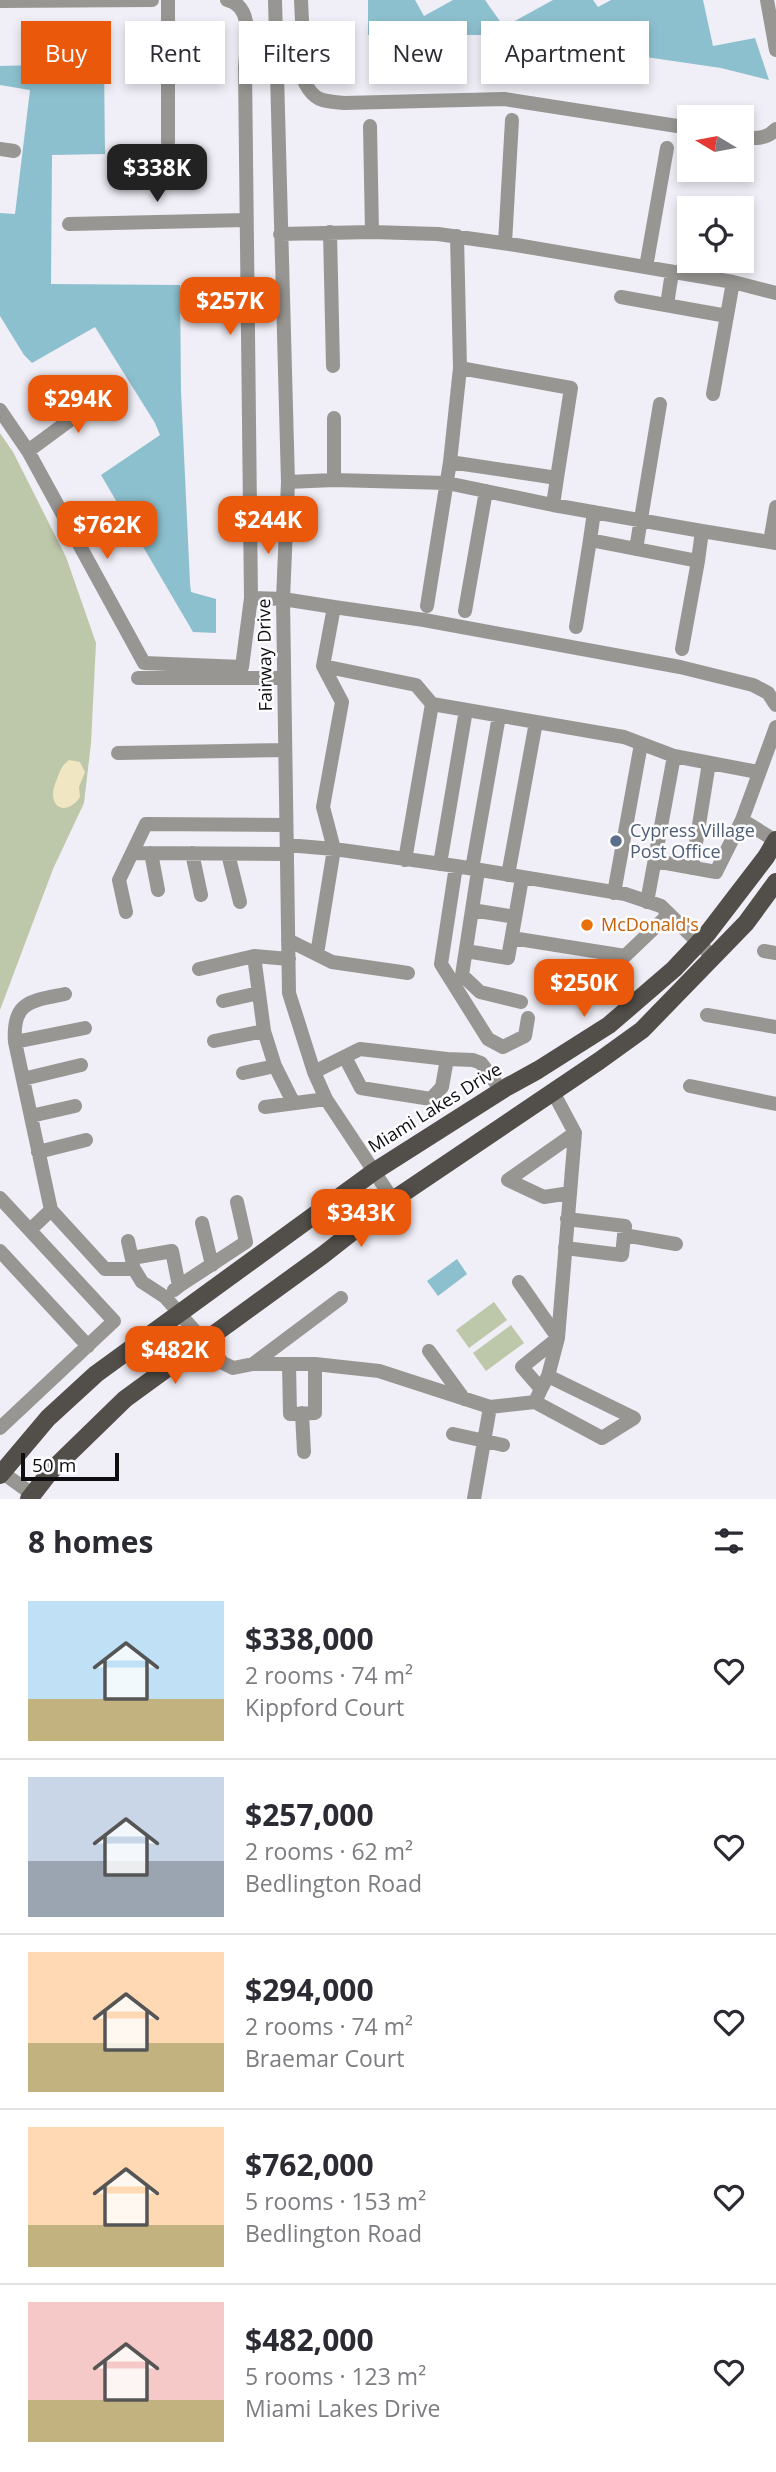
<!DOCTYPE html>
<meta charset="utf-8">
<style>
body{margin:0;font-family:"Open Sans",sans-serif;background:#f7f7f7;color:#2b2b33;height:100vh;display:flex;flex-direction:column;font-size:26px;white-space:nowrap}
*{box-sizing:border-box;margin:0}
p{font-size:23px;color:#7c7c81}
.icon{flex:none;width:38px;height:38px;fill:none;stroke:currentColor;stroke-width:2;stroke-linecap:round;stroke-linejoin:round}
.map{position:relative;height:1499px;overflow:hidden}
.details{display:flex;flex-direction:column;background:#fff;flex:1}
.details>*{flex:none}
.guide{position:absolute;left:21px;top:21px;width:735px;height:63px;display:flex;gap:14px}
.needle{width:46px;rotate:280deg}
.tools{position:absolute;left:677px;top:105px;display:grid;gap:14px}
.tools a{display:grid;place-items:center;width:77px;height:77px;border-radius:0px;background:#fff;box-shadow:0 4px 10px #0003;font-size:35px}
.scale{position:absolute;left:21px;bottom:18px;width:98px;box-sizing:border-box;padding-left:7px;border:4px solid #0e0d10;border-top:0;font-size:19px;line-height:24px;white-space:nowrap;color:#0e0d10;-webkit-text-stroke:5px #fdfcfe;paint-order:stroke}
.price{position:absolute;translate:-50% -60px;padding:0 16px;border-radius:14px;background:#ea580c;color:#fff;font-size:23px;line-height:46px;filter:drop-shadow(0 2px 4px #0008)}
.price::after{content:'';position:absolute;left:50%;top:42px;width:21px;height:16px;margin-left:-10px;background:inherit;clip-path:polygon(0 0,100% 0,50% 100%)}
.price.current{background:#222;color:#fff}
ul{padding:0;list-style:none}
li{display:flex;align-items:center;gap:21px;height:175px;padding:0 28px}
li+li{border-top:2px solid #e1e1e2}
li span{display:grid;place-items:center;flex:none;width:196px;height:140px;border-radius:0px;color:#555}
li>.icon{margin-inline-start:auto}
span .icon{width:84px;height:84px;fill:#fffc;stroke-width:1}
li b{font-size:30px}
h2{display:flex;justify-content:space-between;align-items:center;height:84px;padding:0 28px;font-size:30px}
.tag{padding:0 24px;border-radius:0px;background:#fff;box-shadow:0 4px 10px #0003;font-size:24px;line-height:63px}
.tag.current{background:#ea580c;color:#fff}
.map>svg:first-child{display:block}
.green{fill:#bdc7a9}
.sand{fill:#f0e6c1}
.water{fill:#8dc0ce}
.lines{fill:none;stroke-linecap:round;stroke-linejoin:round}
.minor{stroke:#989693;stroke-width:14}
.major{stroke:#524e49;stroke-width:18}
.service-dot{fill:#5c6f8a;stroke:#fdfcfe;stroke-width:2.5}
.food-dot{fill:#e8710a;stroke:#fdfcfe;stroke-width:2.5}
.labels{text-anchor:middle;stroke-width:5;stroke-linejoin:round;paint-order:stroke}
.street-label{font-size:18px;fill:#0e0d10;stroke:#fdfcfe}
.service-label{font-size:18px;fill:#4e5e75;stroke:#fdfcfe;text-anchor:start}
.food-label{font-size:18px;fill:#c56008;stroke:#fdfcfe;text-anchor:start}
</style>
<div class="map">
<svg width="776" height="1499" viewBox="0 0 776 1499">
<rect width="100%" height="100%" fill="#f0eef6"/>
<path class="green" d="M0,433L13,452L66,557L96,643L91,743L84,803L53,869L0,1010Z
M494,1302L507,1320L469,1348L456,1330Z
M511,1325L524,1343L486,1371L473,1353Z"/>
<path class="sand" d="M69,760L80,762L85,772L79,787L80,797C66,818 44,807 57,779C60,771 62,765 69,760Z"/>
<path class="water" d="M368,0H415L424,16L453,0H485L504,27L553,0H593L598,7L611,0H703L713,46L755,38L769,80L721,68L522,39L517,76L484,78L482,35H368Z
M104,63L105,154L52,155L51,284L180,285L181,391L190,583L191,592L216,599V633L193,632L101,475L160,435L155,423L95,327L32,363L24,355L0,316V213L15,214L30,90L0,85V66Z
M457,1259L467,1274L438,1296L427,1281Z"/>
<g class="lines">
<path class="minor" d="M168,0V142
M227,0C255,6 246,46 245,68
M275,0L288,482L283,599L289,993L314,1072L326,1099L393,1200
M301,0L305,83C315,102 324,101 344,103L504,99L690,128
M767,0L776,50
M0,1L152,0
M370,126L372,232L438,234L516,245L733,282L776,293
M742,137C755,139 767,139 776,129
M0,149L14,151
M69,224L246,220
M330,232L333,366
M280,234L372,232
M457,236L460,368L450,462L557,478L571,388L460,368
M505,243L512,120
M646,267L667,148
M621,297L727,316
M667,305L672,272
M713,394L733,282
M0,410L28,451L144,663L242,667L251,598L245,68H277
M28,451L108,392
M334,480L447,483L553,505L702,531
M288,482L334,480V418
M553,505L557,478
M590,540L594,512
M770,542L776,507
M636,549L660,404
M698,561L702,531L776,543
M251,598L283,599L334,607
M427,606L450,462
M465,611L486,491
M576,627L590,540L698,561L682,649
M323,666L416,685L432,704
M138,678H284
M776,727L742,820L776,841
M118,753L285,750
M287,845L334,849L456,866L625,894L661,906L712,956
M132,853L287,854
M151,853L158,890
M192,853L201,895
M228,854L240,902
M405,860L432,704L624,737L674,756
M655,861L716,872L742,820
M440,864L466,710
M456,866L441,964L488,1039L503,1047L525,1036L528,1018
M692,868L709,763
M472,869L499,716
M478,871L462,975L480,992L521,1002
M508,875L536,722
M614,893L641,744
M647,902L674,756L758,772
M472,910L515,917
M126,912L119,880L146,824L286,825
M512,938L625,956L669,914
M288,940L332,962L408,973
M466,951L508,958L522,878
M764,951L776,953
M317,954L334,849L323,807L342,702L323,666L334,607L424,620L680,667L753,685L768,693L776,705
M289,959L254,956L264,1031L275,1066L293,1102
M199,969L254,956
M223,1001L259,993
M707,1015L776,1027
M214,1041L264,1031
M15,1042L85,1028
M345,1057L361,1088L431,1099L442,1087L447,1059
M314,1072L360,1049L447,1059L473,1060L481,1063L501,1090
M243,1073L275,1066
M23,1079L81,1065
M690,1086L776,1104
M265,1107L326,1099
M31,1116L75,1106
M38,1152L86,1140
M570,1193L544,1197L508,1180L575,1133
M0,1198L114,1321L0,1428
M51,1210L15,1042C12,1001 31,1001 65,994
M202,1223L212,1265
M30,1230L51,1210L105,1269H134L142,1282L165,1297L223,1363L233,1368L253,1364H315L379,1371L490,1407L535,1402
M624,1235L676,1244
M128,1241L133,1264
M565,1248L622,1255L625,1226L567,1219
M0,1251L88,1346
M132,1258L172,1251L179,1286L174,1290
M519,1282L558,1338L548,1376
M179,1286L246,1242L237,1202
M429,1351L464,1399
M253,1364L341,1298
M289,1364L290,1414L315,1413V1364
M541,1389L548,1376L634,1418L602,1438L535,1402L541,1389L522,1367L558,1338L575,1133L553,1092
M302,1413L304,1452
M453,1434L503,1445
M0,1471L32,1494
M474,1499L490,1407"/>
<path class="major" d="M0,1475L48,1418L96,1374L375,1171L507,1087L538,1070L609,1025L674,969L707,934L766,857L776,840
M29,1499L50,1472L125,1399L323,1255L393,1200L599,1061L642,1030L746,923L776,882"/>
</g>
<circle class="service-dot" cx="616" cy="841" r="7"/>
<circle class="food-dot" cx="587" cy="925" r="7"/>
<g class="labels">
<g class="street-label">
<text transform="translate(265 655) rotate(-91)" y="6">Fairway Drive</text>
<text transform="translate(435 1108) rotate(-32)" y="6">Miami Lakes Drive</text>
</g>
<g class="service-label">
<text x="630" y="837">Cypress Village<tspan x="630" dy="21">Post Office</tspan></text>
</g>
<g class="food-label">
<text x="601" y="931">McDonald's</text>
</g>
</g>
</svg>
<div class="tools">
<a><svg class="needle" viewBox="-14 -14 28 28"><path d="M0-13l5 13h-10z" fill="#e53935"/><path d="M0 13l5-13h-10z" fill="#7c7c81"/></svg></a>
<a><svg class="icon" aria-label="locate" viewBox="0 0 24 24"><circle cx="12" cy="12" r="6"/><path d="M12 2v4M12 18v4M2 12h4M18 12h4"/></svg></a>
</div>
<div class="scale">50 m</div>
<b class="price current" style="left:157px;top:204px">$338K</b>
<b class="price" style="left:230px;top:337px">$257K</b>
<b class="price" style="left:78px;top:435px">$294K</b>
<b class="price" style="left:268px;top:556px">$244K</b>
<b class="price" style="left:107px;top:561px">$762K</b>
<b class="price" style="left:584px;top:1019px">$250K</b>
<b class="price" style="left:361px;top:1249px">$343K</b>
<b class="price" style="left:175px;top:1386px">$482K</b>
<div class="guide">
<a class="tag current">Buy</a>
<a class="tag">Rent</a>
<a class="tag">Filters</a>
<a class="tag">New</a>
<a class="tag">Apartment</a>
</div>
</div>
<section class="details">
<h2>8 homes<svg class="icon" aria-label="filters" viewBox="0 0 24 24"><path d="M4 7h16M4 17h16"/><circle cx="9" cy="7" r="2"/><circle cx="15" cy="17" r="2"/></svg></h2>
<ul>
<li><span style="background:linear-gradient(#bfe0f5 70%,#c2b280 0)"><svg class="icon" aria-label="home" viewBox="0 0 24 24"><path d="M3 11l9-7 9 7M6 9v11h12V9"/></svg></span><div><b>$338,000</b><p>2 rooms · 74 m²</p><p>Kippford Court</p></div><svg class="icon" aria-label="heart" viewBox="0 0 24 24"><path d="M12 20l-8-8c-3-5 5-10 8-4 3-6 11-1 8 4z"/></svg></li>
<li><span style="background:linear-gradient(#c9d6e8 60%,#9aa5b1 0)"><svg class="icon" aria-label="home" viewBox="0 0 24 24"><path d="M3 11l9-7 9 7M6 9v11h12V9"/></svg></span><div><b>$257,000</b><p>2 rooms · 62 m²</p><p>Bedlington Road</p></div><svg class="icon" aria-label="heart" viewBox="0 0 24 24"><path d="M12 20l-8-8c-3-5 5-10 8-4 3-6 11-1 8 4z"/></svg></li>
<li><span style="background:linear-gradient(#ffd9b3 65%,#c2b280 0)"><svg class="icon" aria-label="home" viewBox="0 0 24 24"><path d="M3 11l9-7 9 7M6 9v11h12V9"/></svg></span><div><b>$294,000</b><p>2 rooms · 74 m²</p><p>Braemar Court</p></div><svg class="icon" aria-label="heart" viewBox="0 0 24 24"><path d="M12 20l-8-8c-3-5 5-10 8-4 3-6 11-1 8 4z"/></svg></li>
<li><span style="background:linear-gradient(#ffd9b3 70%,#c2b280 0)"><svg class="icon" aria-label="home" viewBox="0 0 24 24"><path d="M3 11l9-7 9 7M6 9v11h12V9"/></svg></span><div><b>$762,000</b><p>5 rooms · 153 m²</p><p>Bedlington Road</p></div><svg class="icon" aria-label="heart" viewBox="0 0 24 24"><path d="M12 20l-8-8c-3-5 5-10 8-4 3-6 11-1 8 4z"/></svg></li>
<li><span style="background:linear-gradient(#f6c9c9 70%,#c2b280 0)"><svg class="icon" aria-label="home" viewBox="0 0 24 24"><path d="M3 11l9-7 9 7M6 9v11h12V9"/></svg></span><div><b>$482,000</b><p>5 rooms · 123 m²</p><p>Miami Lakes Drive</p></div><svg class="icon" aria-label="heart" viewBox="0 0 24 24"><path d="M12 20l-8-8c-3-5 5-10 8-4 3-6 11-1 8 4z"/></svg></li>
</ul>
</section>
